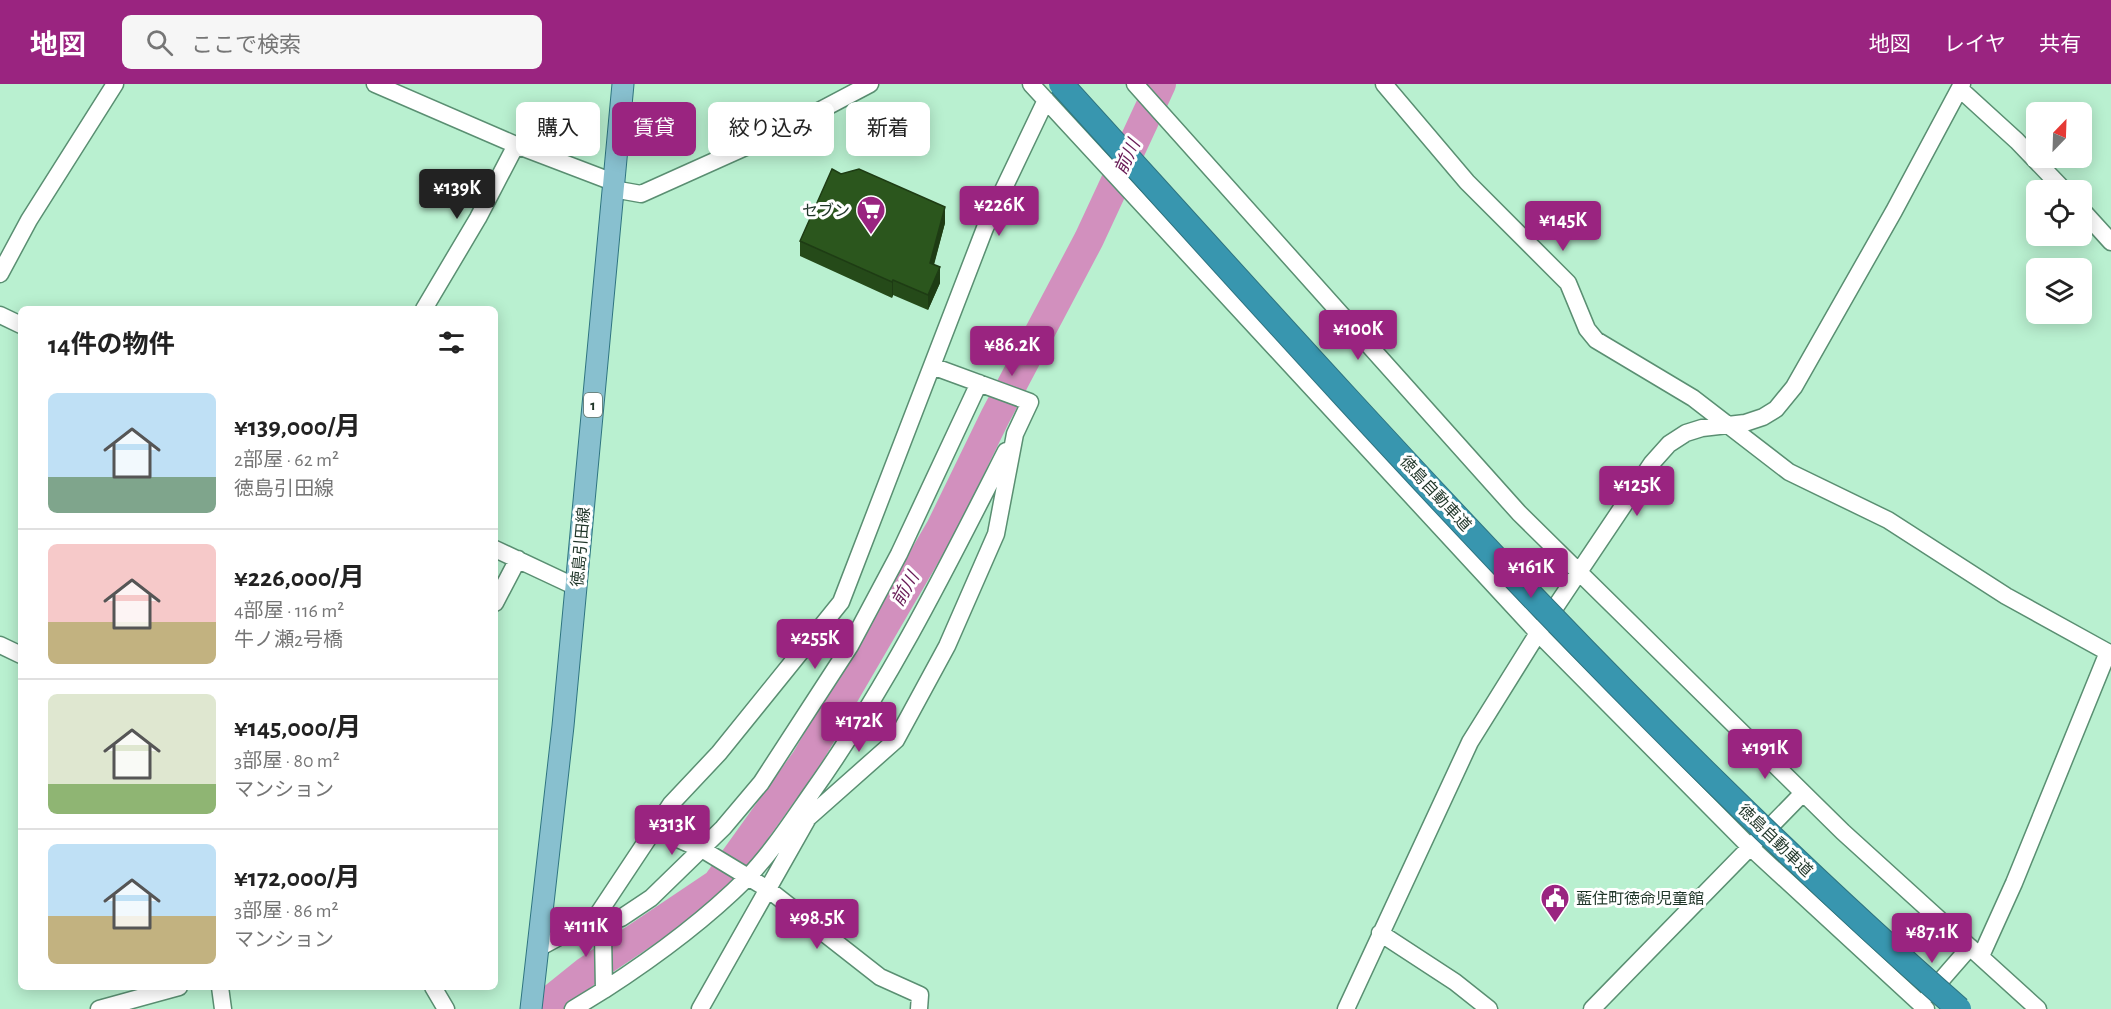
<!DOCTYPE html>
<html lang="ja">
<meta charset="utf-8">
<style>
body{margin:0;font-family:"Alegreya Sans","Noto Sans JP",sans-serif;background:#f6f6f6;color:#222;height:100vh;display:flex;flex-direction:column;font-size:22px;white-space:nowrap}
*{box-sizing:border-box;margin:0}
p{font-size:20px;color:#767676}
.icon{flex:none;width:33px;height:33px;fill:none;stroke:currentColor;stroke-width:2;stroke-linecap:round;stroke-linejoin:round}
.map{position:relative;flex:1;overflow:hidden}
.panel{position:absolute;left:18px;top:222px;width:480px;height:684px;display:flex;flex-direction:column;background:#fff;border-radius:9px;box-shadow:0 3px 15px #0003}
.panel>*{flex:none}
.hud{position:absolute;left:516px;top:18px;width:570px;height:54px;display:flex;gap:12px}
.needle{width:39px;rotate:23deg}
.controls{position:absolute;left:2026px;top:18px;display:grid;gap:12px}
.controls a{display:grid;place-items:center;width:66px;height:66px;border-radius:9px;background:#fff;box-shadow:0 3px 15px #0003;font-size:30px}
.price{position:absolute;translate:-50% -51px;padding:0 14px;border-radius:6px;background:#9a2480;color:#fff;font-size:20px;line-height:39px;filter:drop-shadow(0 2px 3px #0008)}
.price::after{content:'';position:absolute;left:50%;top:36px;width:18px;height:14px;margin-left:-9px;background:inherit;clip-path:polygon(0 0,100% 0,50% 100%)}
.price.on{background:#222;color:#fff}
ul{padding:0;list-style:none}
li{display:flex;align-items:center;gap:18px;height:150px;padding:0 30px}
li+li{border-top:2px solid #e0e0e0}
li span{display:grid;place-items:center;flex:none;width:168px;height:120px;border-radius:9px;color:#555}
li>.icon{margin-inline-start:auto}
span .icon{width:72px;height:72px;fill:#fffc;stroke-width:1}
li b{font-size:26px}
h2{display:flex;justify-content:space-between;align-items:center;height:72px;padding:0 30px;font-size:26px}
.tag{padding:0 21px;border-radius:9px;background:#fff;box-shadow:0 3px 15px #0003;font-size:21px;line-height:54px}
.tag.on{background:#9a2480;color:#fff}
header{display:flex;align-items:center;gap:36px;box-sizing:border-box;height:84px;padding:0 30px;background:#9a2480;color:#fff}
header strong{font-size:28px}
nav{display:flex;gap:33px;margin-inline-start:auto;font-size:21px}
.search{width:420px;height:54px;background:#f6f6f6;display:flex;align-items:center;gap:15px;box-sizing:border-box;padding:0 21px;border-radius:9px;color:#767676;font-size:22px}
.map>svg:first-child{display:block}
.lines{fill:none;stroke-linecap:round;stroke-linejoin:round}
.river{stroke:#d290be;stroke-width:30}
.minor-casing{stroke:#5a8f72;stroke-width:19}
.major-casing{stroke:#2f7480;stroke-width:23}
.minor{stroke:#fff;stroke-width:16}
.major{stroke:#88c0cf;stroke-width:21}
.highway-bridge-casing{stroke:#2f7480;stroke-width:26;stroke-linecap:butt}
.highway-bridge{stroke:#3896af;stroke-width:24}
.wall{fill:#254a19}
.shaded-wall{fill:#1e3c14}
.building{fill:#2b561d;stroke:#1e3c14;stroke-width:1.5}
.labels{text-anchor:middle;stroke-width:6;stroke-linejoin:round;paint-order:stroke}
.shield{fill:#fff;stroke:#627268;stroke-width:1.5}
.shield-label{font-size:15px;font-weight:bold;fill:#1f3528}
.poi-label{font-size:16px;fill:#1f3528;stroke:#fff;text-anchor:end}
.street-label{font-size:16px;fill:#1f3528;stroke:#fff}
.water-label{font-size:18px;font-style:italic;fill:#681b56;stroke:#fff}
</style>
<header>
<strong>地図</strong>
<div class="search"><svg class="icon" aria-label="search" viewBox="0 0 24 24"><circle cx="10" cy="10" r="6"/><path d="M15 15l6 6"/></svg>ここで検索</div>
<nav><a>地図</a><a>レイヤ</a><a>共有</a></nav>
</header>
<div class="map">
<svg width="2111" height="925" viewBox="0 0 2111 925">
<rect width="100%" height="100%" fill="#b9f0d0"/>
<g class="lines">
<path class="river" d="M540,925L586,888L717,800L806,676L941,444L995,333L1089,155L1161,0"/>
<g class="minor-casing">
<path id="minor" d="M375,0L516,61L613,98
M1031,0L1538,549L1749,762L1926,925
M1135,0L1519,429L1843,748L2038,925
M1384,0L1467,98L1568,199L1587,245L1596,256L1693,314L1789,388L1888,436L2006,512L2111,570
M1960,5L2017,57L2064,106
M613,105L641,110L779,48L870,0
M2082,126L2111,158
M0,190L29,136L115,0
M424,225L478,134L516,61
M0,231L21,241
M495,465L576,503
M495,519L518,475
M0,561L21,571
M653,744L705,767L743,790L769,806L880,893L920,911L919,925
M600,840L621,834L651,814L723,744L761,699L850,562L899,470L979,299
M1380,849L1455,898L1489,925
M537,865L596,833L671,720L719,669L841,518L985,144L1046,16
M1981,872L2014,799L2108,568
M220,903L223,925
M433,903L446,925
M604,906C655,873 704,837 747,794C772,768 792,737 813,707C889,600 947,483 1006,367
M1929,910L1970,863
M99,925L179,903
M573,925L604,906L603,850L596,833
M700,925L808,734L896,656L947,562L996,450L1015,350L1030,318L932,282
M1346,925L1470,658L1538,549L1652,379L1669,360L1686,349L1702,344L1745,339L1763,333L1776,325L1794,303L1894,127L1962,0
M1592,925L1803,709"/>
</g>
<g class="major-casing">
<path id="major" d="M531,925L563,642L623,0"/>
</g>
<use href="#minor" class="minor"/>
<use href="#major" class="major"/>
<g class="highway-bridge-casing">
<path id="highway-bridge" d="M1061,0C1350,318 1635,641 1959,925"/>
</g>
<use href="#highway-bridge" class="highway-bridge"/>
</g>
<path class="wall" d="M945,139L934,181L940,199L928,226L893,211L892,214L800,172V157Z"/>
<path class="shaded-wall" d="M945,123V139L930,194V179Z
M940,183V199L928,226V211Z
M893,196V211L892,214V198Z"/>
<path class="building" d="M832,85L841,90L859,85L945,123L930,179L940,183L928,211L893,196L892,198L800,157Z"/>
<defs>
<g id="supermarket-pin" transform="scale(1.5)"><path d="M0 17L-7.5 6A9.5 9.5 0 1 1 7.5 6Z" fill="#9a2480" stroke="#fff"/><path d="M-6-5.5h2.5l.6 2H6L4.5 2H-2.5L-4.4-4H-6ZM-1.5 3.2a1.3 1.3 0 1 0 .1 0ZM3 3.2a1.3 1.3 0 1 0 .1 0Z" fill="#fff"/></g>
<g id="civic-pin" transform="scale(1.5)"><path d="M0 17L-7.5 6A9.5 9.5 0 1 1 7.5 6Z" fill="#9a2480" stroke="#fff"/><path d="M-.6-6.5H3V-4.5H.6V-3L4-1V1h2V6H-6V1h2V-1L-.6-3ZM-1.2 2.5V6h2.4V2.5Z" fill="#fff"/></g>
</defs>
<g fill-rule="evenodd">
<use href="#supermarket-pin" x="871" y="126"/>
<use href="#civic-pin" x="1555" y="814"/>
</g>
<g class="labels">
<rect class="shield" x="584" y="309" width="18" height="24" rx="4.5"/>
<g class="shield-label">
<text x="593" y="326">1</text>
</g>
<g class="poi-label">
<text x="850" y="132">セブン</text>
<text x="1576" y="820" text-anchor="start">藍住町徳命児童館</text>
</g>
<g class="street-label">
<text transform="translate(1436 409) rotate(47)" y="6">徳島自動車道</text>
<text transform="translate(580 463) rotate(-85)" y="6">徳島引田線</text>
<text transform="translate(1776 756) rotate(44)" y="6">徳島自動車道</text>
</g>
<g class="water-label">
<text transform="translate(1127 73) rotate(-65)" y="6">前川</text>
<text transform="translate(905 505) rotate(-60)" y="6">前川</text>
</g>
</g>
</svg>
<div class="controls">
<a><svg class="needle" viewBox="-14 -14 28 28"><path d="M0-13l5 13h-10z" fill="#e53935"/><path d="M0 13l5-13h-10z" fill="#767676"/></svg></a>
<a><svg class="icon" aria-label="locate" viewBox="0 0 24 24"><circle cx="12" cy="12" r="6"/><path d="M12 2v4M12 18v4M2 12h4M18 12h4"/></svg></a>
<a><svg class="icon" aria-label="layers" viewBox="0 0 24 24"><path d="M12 4l9 5-9 5-9-5zM3 14l9 5 9-5"/></svg></a>
</div>
<b class="price on" style="left:457px;top:136px">¥139K</b>
<b class="price" style="left:999px;top:153px">¥226K</b>
<b class="price" style="left:1563px;top:168px">¥145K</b>
<b class="price" style="left:1358px;top:277px">¥100K</b>
<b class="price" style="left:1012px;top:293px">¥86.2K</b>
<b class="price" style="left:1637px;top:433px">¥125K</b>
<b class="price" style="left:1531px;top:515px">¥161K</b>
<b class="price" style="left:815px;top:586px">¥255K</b>
<b class="price" style="left:859px;top:669px">¥172K</b>
<b class="price" style="left:1765px;top:696px">¥191K</b>
<b class="price" style="left:672px;top:772px">¥313K</b>
<b class="price" style="left:817px;top:866px">¥98.5K</b>
<b class="price" style="left:586px;top:874px">¥111K</b>
<b class="price" style="left:1932px;top:880px">¥87.1K</b>
<div class="hud">
<a class="tag">購入</a>
<a class="tag on">賃貸</a>
<a class="tag">絞り込み</a>
<a class="tag">新着</a>
</div>
<section class="panel">
<h2>14件の物件<svg class="icon" aria-label="filters" viewBox="0 0 24 24"><path d="M4 7h16M4 17h16"/><circle cx="9" cy="7" r="2"/><circle cx="15" cy="17" r="2"/></svg></h2>
<ul>
<li><span style="background:linear-gradient(#bfe0f5 70%,#7fa58c 0)"><svg class="icon" aria-label="home" viewBox="0 0 24 24"><path d="M3 11l9-7 9 7M6 9v11h12V9"/></svg></span><div><b>¥139,000/月</b><p>2部屋 · 62 m²</p><p>徳島引田線</p></div></li>
<li><span style="background:linear-gradient(#f6c9c9 65%,#c2b280 0)"><svg class="icon" aria-label="home" viewBox="0 0 24 24"><path d="M3 11l9-7 9 7M6 9v11h12V9"/></svg></span><div><b>¥226,000/月</b><p>4部屋 · 116 m²</p><p>牛ノ瀬2号橋</p></div></li>
<li><span style="background:linear-gradient(#dfe7d0 75%,#8fb573 0)"><svg class="icon" aria-label="home" viewBox="0 0 24 24"><path d="M3 11l9-7 9 7M6 9v11h12V9"/></svg></span><div><b>¥145,000/月</b><p>3部屋 · 80 m²</p><p>マンション</p></div></li>
<li><span style="background:linear-gradient(#bfe0f5 60%,#c2b280 0)"><svg class="icon" aria-label="home" viewBox="0 0 24 24"><path d="M3 11l9-7 9 7M6 9v11h12V9"/></svg></span><div><b>¥172,000/月</b><p>3部屋 · 86 m²</p><p>マンション</p></div></li>
</ul>
</section>
</div>
